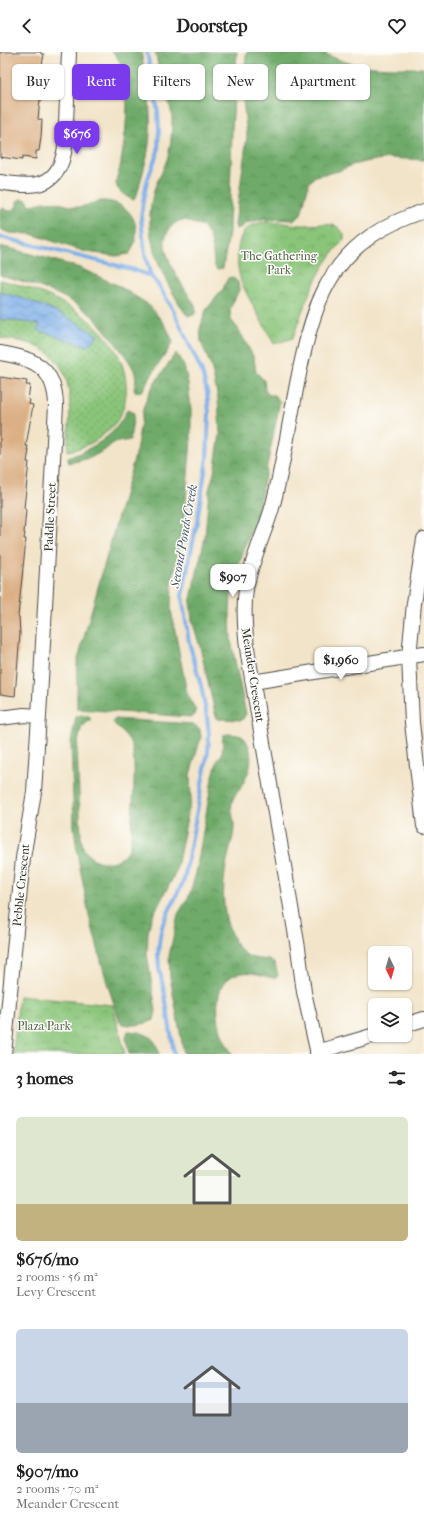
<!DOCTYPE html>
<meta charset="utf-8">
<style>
body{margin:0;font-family:"IM FELL French Canon",serif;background:#f6f6f6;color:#222;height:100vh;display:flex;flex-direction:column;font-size:15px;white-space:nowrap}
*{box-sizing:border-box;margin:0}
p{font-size:13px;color:#767676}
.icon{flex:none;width:22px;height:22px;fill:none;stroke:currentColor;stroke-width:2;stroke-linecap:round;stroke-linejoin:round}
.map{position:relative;height:1002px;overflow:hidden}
.panel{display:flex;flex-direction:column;background:#fff;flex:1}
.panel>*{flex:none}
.top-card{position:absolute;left:12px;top:12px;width:400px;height:36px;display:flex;gap:8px}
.needle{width:26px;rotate:175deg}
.tools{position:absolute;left:368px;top:894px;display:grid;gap:8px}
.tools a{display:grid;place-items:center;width:44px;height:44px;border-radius:6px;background:#fff;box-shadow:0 1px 3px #0004;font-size:20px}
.price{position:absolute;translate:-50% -34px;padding:0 9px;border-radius:8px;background:#fff;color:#222;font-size:13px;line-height:26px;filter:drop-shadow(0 1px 2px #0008)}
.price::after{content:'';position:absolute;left:50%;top:24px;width:12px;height:9px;margin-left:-6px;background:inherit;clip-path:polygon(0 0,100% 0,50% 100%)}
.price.selected{background:#7c3aed;color:#fff}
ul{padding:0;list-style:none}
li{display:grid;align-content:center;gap:8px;height:212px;padding:0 16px}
li span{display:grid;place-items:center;height:124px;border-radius:6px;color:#555}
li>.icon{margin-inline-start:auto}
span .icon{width:72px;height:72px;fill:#fffc;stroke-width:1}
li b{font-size:17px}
h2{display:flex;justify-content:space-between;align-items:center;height:48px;padding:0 16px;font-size:17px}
.pill{padding:0 14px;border-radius:6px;background:#fff;box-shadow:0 1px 3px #0004;font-size:14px;line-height:36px}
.pill.selected{background:#7c3aed;color:#fff}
header{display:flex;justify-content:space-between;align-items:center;height:52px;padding:0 16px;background:#fff;font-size:18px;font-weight:700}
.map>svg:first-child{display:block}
.grass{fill:url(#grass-dots);stroke:#5a7852}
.forest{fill:url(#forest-crowns);stroke:#4d6a4a}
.park{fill:url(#park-crowns);stroke:#5a7852}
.water{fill:url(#water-waves);stroke:#546d8a}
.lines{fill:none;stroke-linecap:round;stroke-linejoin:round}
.stream{stroke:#7eafe9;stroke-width:4}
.building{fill:#dcb086}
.minor-casing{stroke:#494743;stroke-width:16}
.minor{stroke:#fff;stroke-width:14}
.labels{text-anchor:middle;stroke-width:3;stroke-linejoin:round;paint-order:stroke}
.park-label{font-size:12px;fill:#4c6147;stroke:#fdfcf7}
.street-label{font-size:12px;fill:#2b2b2b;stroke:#fdfcf7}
.water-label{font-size:13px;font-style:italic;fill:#48596e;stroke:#fdfcf7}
</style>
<header><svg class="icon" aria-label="back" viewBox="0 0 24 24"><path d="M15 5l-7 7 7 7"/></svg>Doorstep<svg class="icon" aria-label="heart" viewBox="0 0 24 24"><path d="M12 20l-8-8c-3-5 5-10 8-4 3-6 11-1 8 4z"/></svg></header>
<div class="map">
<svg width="424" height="1002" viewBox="0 0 424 1002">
<defs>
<pattern id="grass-dots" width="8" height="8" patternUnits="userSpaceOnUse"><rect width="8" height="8" fill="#8ac57a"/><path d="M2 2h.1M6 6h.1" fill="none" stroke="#71a064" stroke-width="1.8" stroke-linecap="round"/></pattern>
<pattern id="forest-crowns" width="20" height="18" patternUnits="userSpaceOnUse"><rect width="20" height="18" fill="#6faa6a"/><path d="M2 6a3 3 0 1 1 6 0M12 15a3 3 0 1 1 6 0" fill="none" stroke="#5b8b57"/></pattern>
<pattern id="park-crowns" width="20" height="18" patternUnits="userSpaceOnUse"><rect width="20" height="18" fill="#8ac57a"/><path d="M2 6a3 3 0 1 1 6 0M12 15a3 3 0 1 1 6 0" fill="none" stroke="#71a064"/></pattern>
<pattern id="water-waves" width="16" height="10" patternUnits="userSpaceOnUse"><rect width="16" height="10" fill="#7eafe9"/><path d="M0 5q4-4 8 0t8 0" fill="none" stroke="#678fbd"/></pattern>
</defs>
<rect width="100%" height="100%" fill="#fdfcf7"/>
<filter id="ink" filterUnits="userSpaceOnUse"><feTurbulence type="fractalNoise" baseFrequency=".025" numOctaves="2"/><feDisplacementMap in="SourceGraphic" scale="8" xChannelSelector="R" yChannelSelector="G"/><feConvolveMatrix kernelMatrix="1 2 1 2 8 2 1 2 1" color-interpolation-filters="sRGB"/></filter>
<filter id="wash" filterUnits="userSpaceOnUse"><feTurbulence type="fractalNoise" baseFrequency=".012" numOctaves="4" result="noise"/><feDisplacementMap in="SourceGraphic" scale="16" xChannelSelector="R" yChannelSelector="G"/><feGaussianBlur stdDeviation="0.9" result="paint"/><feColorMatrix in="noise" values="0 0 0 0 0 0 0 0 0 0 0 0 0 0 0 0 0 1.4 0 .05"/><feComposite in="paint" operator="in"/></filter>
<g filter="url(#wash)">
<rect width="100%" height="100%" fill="#f2e4c9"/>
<path class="grass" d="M0,228C48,238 115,270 125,323C128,340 126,356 116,370C103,386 87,396 67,399C70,357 80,307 28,291C19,288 9,288 0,286Z"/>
<path class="forest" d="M112,0H141C147,30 153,61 149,92C147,109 141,126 137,143L134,148C128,146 120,141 117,135C114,129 119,121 120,115C125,90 136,17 112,0Z
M155,0H237L232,78L229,181L223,216L217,217L215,215C212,203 214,190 207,179C204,174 198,172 192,171C189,170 186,168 183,168C173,169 165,181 165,190C164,207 186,239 195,253L196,259L194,263L189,264L185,261C160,221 140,184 155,135C158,127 163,119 166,110C170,101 172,81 172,71C173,56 165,41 161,27C158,18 158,9 155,0Z
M247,0H323C353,18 390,16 424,16V108L390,106L370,109L352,113L339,119L315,124L309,131L301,163L294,168L263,167L246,171L242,175L236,177L235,173L247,84L243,47L248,27L245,12Z
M22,147L27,148L30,153C35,153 40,150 45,150C56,148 68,155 78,155C88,155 94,148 105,149C134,151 145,180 129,202L116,204L86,200L31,182L9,181L0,177V157L3,156L8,159C14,158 18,156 17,149Z
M0,194L50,207L80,216L119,234L149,253L166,274L173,290C163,307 151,322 143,338L136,341L134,337C139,322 132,313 123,301C113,289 104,275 92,264C68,242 30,231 0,223Z
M232,225L238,230L239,238L230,257L231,268L239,278L254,306L256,320L264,328L265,337L269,343H274L280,350L257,463L234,526L231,542L230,560L231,589L246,662L242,668L218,667L216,665L200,595L192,568L190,551L205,485L209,438L214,421L220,382L218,346L211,314L201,290L200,276L206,258L223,237L228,226Z
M176,301L184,314L188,331L191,356V388L185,459L172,533L171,558L187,641L196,659L195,663L191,665L77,657V610L136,400L143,357L148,343L154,332Z
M127,358L134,361L130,388L113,391L105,398L90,406L69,411L68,408V406C94,395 115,385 127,358Z
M81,663L88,664L91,667L82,675L80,680L77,697L81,785C82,789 82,796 85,799C96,816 125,814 130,792C132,784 131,774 132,765C133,744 137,712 131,692C128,682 114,675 113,669L115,667L193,672L200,677L201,685L190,723L191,746L176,820L151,867L148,881L147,902L156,959L154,968C147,972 128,976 120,970L107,931L89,863L77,800L74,775L71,690L76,664Z
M229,682C240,683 245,683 249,695C254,711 248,723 240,737C238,741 234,743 233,747C229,756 235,767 234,777C233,788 229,799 227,809C221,838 221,876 242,899C253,911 265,904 275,911L278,924L275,926C264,925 254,919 242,921C212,925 215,964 223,985C226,991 229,997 232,1002H184L170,925L169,904L178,862L189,844L196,821L212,727L218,707L222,702L223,683Z
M128,979C145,980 156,984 159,1002H129L126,986Z"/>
<path class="park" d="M273,170C282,171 292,172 301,173C316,174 337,166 344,183V188C317,216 305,250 293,286L274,292C264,272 251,252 242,232C236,217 234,184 249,175C256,170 265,170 273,170Z
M19,944L113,953L125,1002H13Z"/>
<path class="water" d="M0,240C36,249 68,263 98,284L87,294L37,278L40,272L0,267Z"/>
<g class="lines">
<path class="stream" d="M147,0L158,60L159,77L158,99L147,129L143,149L141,166L145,203L151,224L159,234L173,258L202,320L207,340L209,361L207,406L197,470L182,544L189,590L201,634L207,665L209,683L208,700L184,828L163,871L160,884L158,902L159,916L165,943L174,1002
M0,185L131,217L151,224"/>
</g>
<g id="blocks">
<path class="building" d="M0,0H41V2H44L38,36L43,37L42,48H40L38,67L42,68L41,85L39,99H36V107L22,105V108L0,105Z
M0,325L27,329L26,333H30L28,348H30L29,352L33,353L26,394H28L27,398H29L27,410H29L24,456L26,458L24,481H25L24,487H26L18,564L19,565L20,582L15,644L0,642Z"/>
</g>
</g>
<g filter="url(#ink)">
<use href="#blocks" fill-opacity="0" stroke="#494743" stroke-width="1"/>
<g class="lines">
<g class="minor-casing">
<path id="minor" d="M0,130C34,136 59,137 65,95L69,0
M0,301C33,306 55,315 56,353L39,664L34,740L23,806L4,1002
M424,487L414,551L409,605L412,671L424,774
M253,630L424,602
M0,666L24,663L39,664
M405,973L424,967
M317,1000L375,983
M318,1002L304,940L298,896L248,603C245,581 243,558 246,537C251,509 264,483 272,456C285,408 291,357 302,308C308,281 316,250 331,226C353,190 385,172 424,159"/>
</g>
<use href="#minor" class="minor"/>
</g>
</g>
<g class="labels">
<g class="park-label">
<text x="279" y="208">The Gathering<tspan x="279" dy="14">Park</tspan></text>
<text x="44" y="978">Plaza Park</text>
</g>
<g class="street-label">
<text transform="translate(50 465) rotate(-87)" y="4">Paddle Street</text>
<text transform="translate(253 623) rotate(81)" y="4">Meander Crescent</text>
<text transform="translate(21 833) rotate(-84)" y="4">Pebble Crescent</text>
</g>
<g class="water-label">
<text transform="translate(183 484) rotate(-80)" y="5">Second Ponds Creek</text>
</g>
</g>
</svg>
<div class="tools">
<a><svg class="needle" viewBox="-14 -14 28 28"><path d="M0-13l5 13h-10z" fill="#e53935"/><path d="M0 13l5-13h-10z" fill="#767676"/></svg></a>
<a><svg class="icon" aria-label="layers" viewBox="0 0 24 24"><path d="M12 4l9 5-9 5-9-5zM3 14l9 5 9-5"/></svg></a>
</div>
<b class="price selected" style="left:77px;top:103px">$676</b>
<b class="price" style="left:233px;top:546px">$907</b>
<b class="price" style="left:341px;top:629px">$1,960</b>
<div class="top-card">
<a class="pill">Buy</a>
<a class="pill selected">Rent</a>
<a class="pill">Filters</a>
<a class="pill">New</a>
<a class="pill">Apartment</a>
</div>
</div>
<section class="panel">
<h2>3 homes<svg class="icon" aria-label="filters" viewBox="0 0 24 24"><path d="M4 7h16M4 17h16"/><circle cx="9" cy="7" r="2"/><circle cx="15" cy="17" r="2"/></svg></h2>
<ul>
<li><span style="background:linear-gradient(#dfe7d0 70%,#c2b280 0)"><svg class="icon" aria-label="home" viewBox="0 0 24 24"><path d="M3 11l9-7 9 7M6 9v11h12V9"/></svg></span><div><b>$676/mo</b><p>2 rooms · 56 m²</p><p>Levy Crescent</p></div></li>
<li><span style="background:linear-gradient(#c9d6e8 60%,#9aa5b1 0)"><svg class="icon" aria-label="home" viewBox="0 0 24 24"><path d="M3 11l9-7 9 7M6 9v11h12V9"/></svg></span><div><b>$907/mo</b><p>2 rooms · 70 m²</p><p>Meander Crescent</p></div></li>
</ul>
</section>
